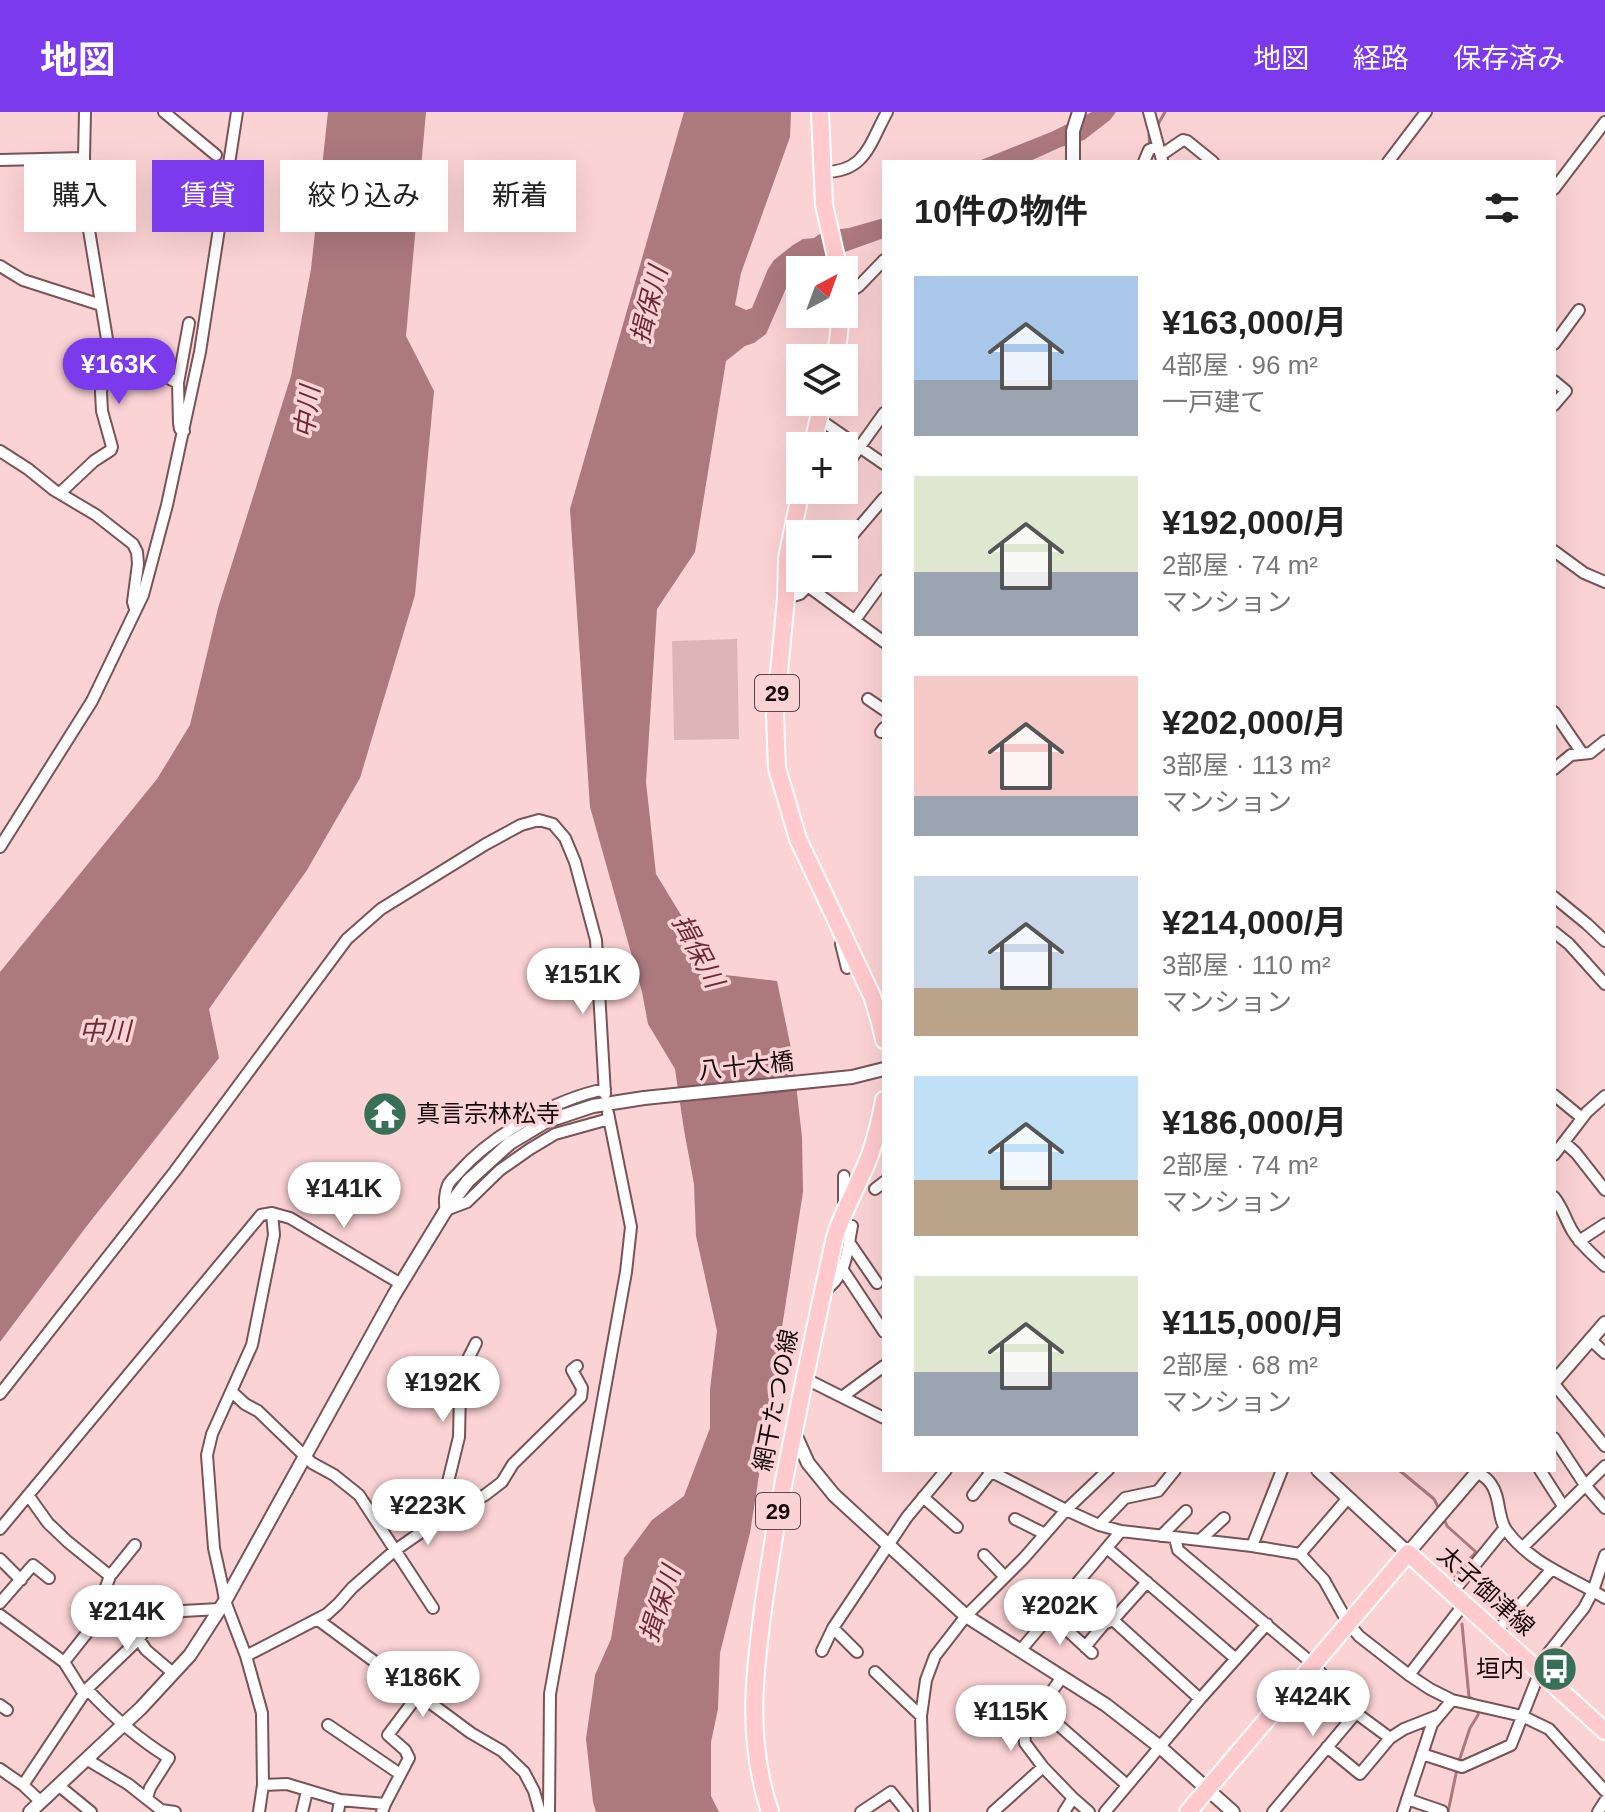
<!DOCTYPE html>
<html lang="ja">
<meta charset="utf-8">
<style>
body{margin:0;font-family:Helvetica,"Noto Sans JP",sans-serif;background:#f2f2f2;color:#222;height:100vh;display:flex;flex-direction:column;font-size:30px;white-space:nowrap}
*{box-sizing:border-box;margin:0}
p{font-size:26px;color:#767676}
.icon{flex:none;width:44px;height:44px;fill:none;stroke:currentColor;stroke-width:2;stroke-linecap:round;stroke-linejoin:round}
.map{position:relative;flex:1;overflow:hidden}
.details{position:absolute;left:882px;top:48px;width:674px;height:1312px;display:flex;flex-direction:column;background:#fff;border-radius:0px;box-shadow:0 8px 32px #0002}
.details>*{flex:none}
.guide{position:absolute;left:24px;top:48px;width:738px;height:72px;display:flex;gap:16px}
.needle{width:52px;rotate:41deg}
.tools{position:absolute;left:786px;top:144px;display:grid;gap:16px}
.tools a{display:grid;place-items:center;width:72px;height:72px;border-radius:0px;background:#fff;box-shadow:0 8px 32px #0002;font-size:40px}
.price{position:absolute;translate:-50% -68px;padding:0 18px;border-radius:28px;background:#fff;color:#222;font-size:26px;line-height:52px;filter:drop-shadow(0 2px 4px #0008)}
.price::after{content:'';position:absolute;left:50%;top:48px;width:24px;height:18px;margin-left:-12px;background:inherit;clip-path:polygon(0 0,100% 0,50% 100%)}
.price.active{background:#7c3aed;color:#fff}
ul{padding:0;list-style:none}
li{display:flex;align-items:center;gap:24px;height:200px;padding:0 32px}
li span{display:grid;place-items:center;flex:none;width:224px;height:160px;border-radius:0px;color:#555}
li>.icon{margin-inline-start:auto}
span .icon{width:96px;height:96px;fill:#fffc;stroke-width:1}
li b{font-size:34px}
h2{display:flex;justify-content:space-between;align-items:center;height:96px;padding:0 32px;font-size:34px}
.tag{padding:0 28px;border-radius:0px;background:#fff;box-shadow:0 8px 32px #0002;font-size:28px;line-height:72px}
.tag.active{background:#7c3aed;color:#fff}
header{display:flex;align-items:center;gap:48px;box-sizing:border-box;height:112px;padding:0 40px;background:#7c3aed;color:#fff}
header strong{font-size:38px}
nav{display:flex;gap:44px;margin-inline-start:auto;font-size:28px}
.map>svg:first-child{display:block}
.green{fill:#deb4b7}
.water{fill:#ac797d}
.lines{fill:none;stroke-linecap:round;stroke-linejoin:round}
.stream{stroke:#ac797d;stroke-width:3}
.minor-casing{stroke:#775457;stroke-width:14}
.tertiary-casing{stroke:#775457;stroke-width:16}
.primary-casing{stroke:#fff;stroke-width:20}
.minor{stroke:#fff;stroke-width:10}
.tertiary{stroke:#fff;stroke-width:12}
.primary{stroke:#ffcace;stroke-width:16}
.labels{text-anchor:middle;stroke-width:7;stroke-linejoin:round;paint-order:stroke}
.shield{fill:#fcd3d5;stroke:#5a4546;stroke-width:2}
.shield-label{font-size:22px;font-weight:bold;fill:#150809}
.street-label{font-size:24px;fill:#150809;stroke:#fcd3d5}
.poi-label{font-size:24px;fill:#150809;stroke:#fcd3d5;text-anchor:start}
.water-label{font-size:26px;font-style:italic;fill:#6c2a33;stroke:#fcd3d5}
</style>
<header>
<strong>地図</strong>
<nav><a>地図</a><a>経路</a><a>保存済み</a></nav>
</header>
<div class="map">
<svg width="1605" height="1700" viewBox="0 0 1605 1700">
<rect width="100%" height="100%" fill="#fcd3d5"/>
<path class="green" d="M737,527L739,627L674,628L672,529Z"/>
<path class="water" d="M328,0H426L406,224L434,279L415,483L360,666L307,758L209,897L219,946L86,1115L0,1230V860L157,667L190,613L218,496L291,264L311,157Z
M684,0H791L790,25L741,161L735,193L746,198L752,196L768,157L774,148L793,133L803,127L814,126L824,119L849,116L884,106V126L828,146L816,148L801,156L788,172L766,222L754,231L745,234L726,249L695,440L657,497L646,670L656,762L717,862L777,869L793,946L802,1025L803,1080L750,1421L720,1541L718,1597L711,1630V1684L719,1700H596L593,1690L586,1627L595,1563L611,1527L624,1446L652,1408L684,1384L710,1316V1277L717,1219L696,1124L694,1072L684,1018L675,957L648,912L642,880L590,695L570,397Z
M1092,0H1116L1110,8L1084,28L1061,35L1028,50H976L1051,20Z"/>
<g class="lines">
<path class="stream" d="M1157,14L1165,0
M1150,35L1149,23L1152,20
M1399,1358L1434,1387L1439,1397
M1444,1407L1447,1414L1476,1440L1455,1464
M1462,1512L1469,1585L1475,1588
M1459,1649L1470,1616L1478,1603L1479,1597
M1448,1700L1457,1657"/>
<g class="minor-casing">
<path id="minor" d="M164,0L216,43
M1149,0L1162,48
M1161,43L1183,28L1187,29L1213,50
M0,48L84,46
M1144,50L1149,38L1158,34
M1388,50L1426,0
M822,60C865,61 869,33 887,0
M1554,77L1605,10
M0,154L23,168L101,193
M844,184L859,174L884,148
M1554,232L1579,198
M108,241L145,254L178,271
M1554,269L1566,279L1554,293
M819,307L884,352
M184,319L180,317L179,311L178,271L189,211
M0,339L28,357L54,378L96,403L133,432L137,440L138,452L133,490L135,497
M844,357L884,301
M801,378L816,385L827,381L829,378
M60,381L94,349L111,338L112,335L102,299L101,280L108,233L87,106L84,46L85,0
M844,433L884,386
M1554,439L1584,461L1605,470
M809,475L884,530
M786,486L800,482L816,466
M855,508L884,468
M868,587L884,598
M1554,600L1582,641
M881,620L884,616
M1554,657L1571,643L1590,641L1605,629
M0,735L92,589L143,483L167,393L200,240L237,0
M1554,785L1587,812L1605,829
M1554,820L1569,832L1605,872
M841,832L847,856
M605,977C556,987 493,1022 460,1059C457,1063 450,1068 448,1073C445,1080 444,1091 446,1098L467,1090L500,1058L530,1037L555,1022L609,1007
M1554,983L1582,1006
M1564,1030L1576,1041L1605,1078
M1554,1043L1587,1000L1605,984
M875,1077L884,1070
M1554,1085C1563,1096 1566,1109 1573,1120C1581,1133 1594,1144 1605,1154
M844,1092V1064
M1579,1129L1605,1112
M849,1130L877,1171
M843,1158L884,1220
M824,1179C847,1164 847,1139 852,1114
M1591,1228L1605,1241
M804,1266L884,1306
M1554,1272L1605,1334
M232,1280L245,1292L258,1299L312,1351L334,1363L359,1383L433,1496
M0,1282L175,1059L347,827L381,797L486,732L521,713L539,708L553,712L565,726L575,750L596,828L605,982
M842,1285L884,1254
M1554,1326L1585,1373L1605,1396
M988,1358L1066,1398L1099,1413L1121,1419L1252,1434L1300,1442L1324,1468L1348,1511L1359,1524L1409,1563L1430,1577L1452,1588L1522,1604L1549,1617L1605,1679
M1540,1358L1563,1394
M1477,1360C1482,1363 1488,1367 1491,1372C1501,1385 1497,1407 1507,1419C1531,1452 1571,1465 1605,1486
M28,1383L48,1411L68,1430L110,1464
M973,1383L991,1360
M923,1385L957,1415
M443,1405L448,1370L459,1325L460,1280L467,1249L476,1231
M1015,1407L1045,1422
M1099,1413L1125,1386L1158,1379L1175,1358
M0,1417L261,1103L272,1101L290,1106L401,1172
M1161,1424L1186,1399
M1175,1426L1178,1438L1313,1552L1356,1601L1273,1700
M1200,1428L1224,1406
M1252,1434L1282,1358
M1523,1435L1605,1354
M1107,1436L1236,1547
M1300,1442L1348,1386
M984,1443L1005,1465
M0,1447L21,1468
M1452,1481L1504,1417
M0,1491L33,1453L49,1466
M100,1492L117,1500L126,1508L146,1538L173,1561
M0,1503L64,1550L84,1582
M1051,1503L1092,1541
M317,1507L471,1621L502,1639L524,1660L534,1679L540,1700
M1113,1508L1200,1587
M833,1516L857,1540
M1496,1520L1551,1458
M1085,1535L1104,1512L1113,1508L1147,1470
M822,1539L833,1516L907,1405L946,1358
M1020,1539L1121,1419
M246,1544L327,1502L338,1492L352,1476L394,1439L443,1405L485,1383L502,1370L513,1352L581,1285L582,1276L572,1258L577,1254
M64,1550L91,1516L110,1464L135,1433
M875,1560L921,1604
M1409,1563L1464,1492
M1062,1565L1024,1619L1025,1631L1043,1655L1073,1686L1089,1700
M87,1577C112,1604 138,1627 169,1646L150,1676L147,1686
M0,1593L7,1598
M1039,1596L1127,1673
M328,1613L400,1662
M1390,1626L1404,1617L1437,1604
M1327,1635L1360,1662L1390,1626L1356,1601
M1422,1642L1462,1655L1511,1633L1540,1559L1541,1550L1584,1496L1593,1479L1605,1443
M86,1647L128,1672L161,1698L160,1700
M0,1657L23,1673L41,1690
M23,1673L87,1577L139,1527L154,1504L183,1499L219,1497
M58,1673L91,1700
M263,1673L287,1672L340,1688L385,1692
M1407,1687L1442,1699
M161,1698L175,1700
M259,1700L263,1673L262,1601L246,1544L225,1489L223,1477L214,1436L207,1343L212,1322L252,1233L274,1123L272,1101
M302,1700L307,1679
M338,1700L340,1688
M382,1700L385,1692L409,1646L405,1638L388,1623L418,1583
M549,1700L550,1582L626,1160L631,1115L608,1001
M861,1700L891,1680L907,1700
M924,1700L921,1604L926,1568L935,1544L966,1504L1024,1446L1066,1398L1108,1358
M993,1700L1043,1655
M1064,1700L1073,1686
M1105,1700L1200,1587L1267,1512
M1403,1700L1432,1612L1452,1588
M1598,1700L1605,1689"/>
</g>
<g class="tertiary-casing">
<path id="tertiary" d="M1073,50V19L1079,0
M1554,1270L1605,1211
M794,1320L808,1351L834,1383L966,1504L1106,1593L1160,1635L1233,1700
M1318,1358L1408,1441L1479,1358
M30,1700L141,1596L190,1543L225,1489L394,1183L446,1098L468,1069L510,1031L545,1010L593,994L644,986L852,965L884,957"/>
</g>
<g class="primary-casing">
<path id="primary" d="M820,0L824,93L839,158
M834,246L838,230L841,202
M812,334L823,290
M801,378L787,446L786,486L775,603L777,656L798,727L872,884L880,910L884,928
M770,1700C746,1628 754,1562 764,1490C770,1449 776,1409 784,1369C800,1288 817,1206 835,1125C844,1097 859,1071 870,1043C876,1025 881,1006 884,988
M1188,1700L1408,1441L1605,1619"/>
</g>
<use href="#minor" class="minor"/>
<use href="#tertiary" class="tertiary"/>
<use href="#primary" class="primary"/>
</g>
<defs>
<g id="temple-disc" transform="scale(2.3)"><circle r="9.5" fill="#376f57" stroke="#fcd3d5"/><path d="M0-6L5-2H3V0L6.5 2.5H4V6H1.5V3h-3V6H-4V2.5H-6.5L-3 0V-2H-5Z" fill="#fff"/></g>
<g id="bus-disc" transform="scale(2.3)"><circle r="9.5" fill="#376f57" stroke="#fcd3d5"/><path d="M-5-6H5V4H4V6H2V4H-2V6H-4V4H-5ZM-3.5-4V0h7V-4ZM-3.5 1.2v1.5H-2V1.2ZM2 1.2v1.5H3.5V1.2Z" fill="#fff"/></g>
</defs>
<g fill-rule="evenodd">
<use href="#temple-disc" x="385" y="1002"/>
<use href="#bus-disc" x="1555" y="1557"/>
</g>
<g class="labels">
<g class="shield">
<rect x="755" y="563" width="44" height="36" rx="6"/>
<rect x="756" y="1381" width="44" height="36" rx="6"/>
</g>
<g class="shield-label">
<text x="777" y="589">29</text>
<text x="778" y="1407">29</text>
</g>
<g class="street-label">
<text transform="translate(746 954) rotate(-6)" y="8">八十大橋</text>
<text transform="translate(776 1288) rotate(-79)" y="8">網干たつの線</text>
<text transform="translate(1486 1479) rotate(42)" y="8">太子御津線</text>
</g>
<g class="poi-label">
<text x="416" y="1010">真言宗林松寺</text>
<text x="1524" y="1565" text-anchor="end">垣内</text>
</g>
<g class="water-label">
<text transform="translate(649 193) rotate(-76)" y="9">揖保川</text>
<text transform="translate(307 300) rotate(-83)" y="9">中川</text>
<text transform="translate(698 839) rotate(62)" y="9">揖保川</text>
<text x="105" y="928">中川</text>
<text transform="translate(660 1492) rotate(-72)" y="9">揖保川</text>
</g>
</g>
</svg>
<div class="tools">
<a><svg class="needle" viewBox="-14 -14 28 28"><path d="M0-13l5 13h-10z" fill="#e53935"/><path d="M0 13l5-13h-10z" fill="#767676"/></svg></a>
<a><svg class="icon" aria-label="layers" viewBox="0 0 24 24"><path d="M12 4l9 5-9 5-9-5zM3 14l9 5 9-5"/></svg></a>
<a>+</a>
<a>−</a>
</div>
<b class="price active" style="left:119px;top:294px">¥163K</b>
<b class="price" style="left:583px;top:904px">¥151K</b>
<b class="price" style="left:344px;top:1118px">¥141K</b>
<b class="price" style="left:443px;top:1312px">¥192K</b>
<b class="price" style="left:428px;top:1435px">¥223K</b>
<b class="price" style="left:1060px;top:1535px">¥202K</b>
<b class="price" style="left:127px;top:1541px">¥214K</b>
<b class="price" style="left:423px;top:1607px">¥186K</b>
<b class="price" style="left:1313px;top:1626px">¥424K</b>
<b class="price" style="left:1011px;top:1641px">¥115K</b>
<div class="guide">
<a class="tag">購入</a>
<a class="tag active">賃貸</a>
<a class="tag">絞り込み</a>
<a class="tag">新着</a>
</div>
<section class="details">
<h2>10件の物件<svg class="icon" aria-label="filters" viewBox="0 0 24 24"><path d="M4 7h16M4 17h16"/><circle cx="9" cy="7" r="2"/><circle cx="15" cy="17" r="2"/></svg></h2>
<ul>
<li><span style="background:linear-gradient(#a9c7e8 65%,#9aa5b1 0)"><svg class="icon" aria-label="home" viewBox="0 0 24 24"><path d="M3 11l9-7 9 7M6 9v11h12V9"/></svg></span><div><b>¥163,000/月</b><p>4部屋 · 96 m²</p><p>一戸建て</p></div></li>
<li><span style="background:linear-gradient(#dfe7d0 60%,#9aa5b1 0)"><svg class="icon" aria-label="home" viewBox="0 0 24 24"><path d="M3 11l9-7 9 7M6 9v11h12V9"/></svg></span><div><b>¥192,000/月</b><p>2部屋 · 74 m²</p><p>マンション</p></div></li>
<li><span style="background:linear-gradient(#f6c9c9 75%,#9aa5b1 0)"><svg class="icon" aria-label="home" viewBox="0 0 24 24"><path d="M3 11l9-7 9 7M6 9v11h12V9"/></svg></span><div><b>¥202,000/月</b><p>3部屋 · 113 m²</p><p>マンション</p></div></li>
<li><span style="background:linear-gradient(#c9d6e8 70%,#b9a48a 0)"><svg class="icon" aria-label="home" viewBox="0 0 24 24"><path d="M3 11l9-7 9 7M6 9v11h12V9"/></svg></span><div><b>¥214,000/月</b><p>3部屋 · 110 m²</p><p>マンション</p></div></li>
<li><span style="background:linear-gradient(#bfe0f5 65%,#b9a48a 0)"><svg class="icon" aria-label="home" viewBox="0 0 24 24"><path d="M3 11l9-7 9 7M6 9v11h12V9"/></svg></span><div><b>¥186,000/月</b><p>2部屋 · 74 m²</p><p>マンション</p></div></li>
<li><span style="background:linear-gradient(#dfe7d0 60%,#9aa5b1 0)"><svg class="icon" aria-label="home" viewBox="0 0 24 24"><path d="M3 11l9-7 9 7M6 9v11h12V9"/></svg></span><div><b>¥115,000/月</b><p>2部屋 · 68 m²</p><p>マンション</p></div></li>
</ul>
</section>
</div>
